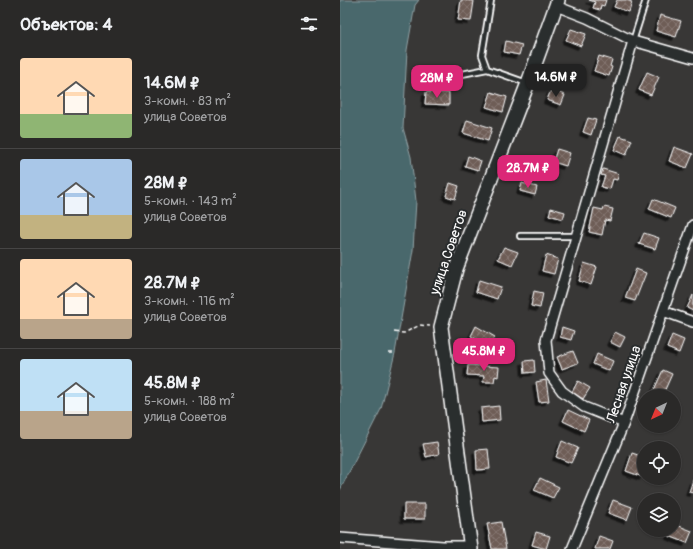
<!DOCTYPE html>
<html lang="ru">
<meta charset="utf-8">
<style>
body{margin:0;font-family:Pangolin,sans-serif;background:#323130;color:#f1f3f6;height:100vh;display:flex;flex-direction:column;font-size:15px;white-space:nowrap}
*{box-sizing:border-box;margin:0}
p{font-size:13px;color:#a5a6a8}
.icon{flex:none;width:22px;height:22px;fill:none;stroke:currentColor;stroke-width:2;stroke-linecap:round;stroke-linejoin:round}
.map{position:relative;flex:1;overflow:hidden}
.sheet{display:flex;flex-direction:column;background:#2a2928;width:340px}
.sheet>*{flex:none}
.needle{width:26px;rotate:223deg}
.tools{position:absolute;left:297px;top:389px;display:grid;gap:8px}
.tools a{display:grid;place-items:center;width:44px;height:44px;border-radius:50%;background:#2a2928;box-shadow:0 1px 3px #0004,0 0 0 1px #464545;font-size:20px}
.price{position:absolute;translate:-50% -34px;padding:0 9px;border-radius:8px;background:#db2777;color:#fff;font-size:13px;line-height:26px;filter:drop-shadow(0 1px 2px #0008)}
.price::after{content:'';position:absolute;left:50%;top:24px;width:12px;height:9px;margin-left:-6px;background:inherit;clip-path:polygon(0 0,100% 0,50% 100%)}
.price.active{background:#222;color:#fff}
ul{padding:0;list-style:none}
li{display:flex;align-items:center;gap:12px;height:100px;padding:0 20px}
li+li{border-top:1px solid #464545}
li span{display:grid;place-items:center;flex:none;width:112px;height:80px;border-radius:4px;color:#555}
li>.icon{margin-inline-start:auto}
span .icon{width:48px;height:48px;fill:#fffc;stroke-width:1}
li b{font-size:17px}
h2{display:flex;justify-content:space-between;align-items:center;height:48px;padding:0 20px;font-size:17px}
main{display:flex;flex:1;min-height:0}
.map>svg:first-child{display:block}
.water{fill:#49676c;stroke:#92a4a7}
.building{fill:url(#building-cross-hatch);stroke:#fff;filter:url(#shadow)}
.lines{fill:none;stroke-linecap:round;stroke-linejoin:round}
.service-casing{stroke:#fff;stroke-width:8}
.minor-casing{stroke:#fff;stroke-width:12}
.secondary-casing{stroke:#fff;stroke-width:16}
.path{stroke:#fff;stroke-width:1.5;stroke-dasharray:4 3;stroke-linecap:butt}
.service{stroke:#2a2d2e;stroke-width:4.5}
.minor{stroke:#2a2d2e;stroke-width:9}
.secondary{stroke:#2a2d2e;stroke-width:13}
.labels{text-anchor:middle;stroke-width:4;stroke-linejoin:round;paint-order:stroke}
.street-label{font-size:14px;fill:#fff;stroke:#2a2d2e}
</style>
<main>
<section class="sheet">
<h2>Объектов: 4<svg class="icon" aria-label="filters" viewBox="0 0 24 24"><path d="M4 7h16M4 17h16"/><circle cx="9" cy="7" r="2"/><circle cx="15" cy="17" r="2"/></svg></h2>
<ul>
<li><span style="background:linear-gradient(#ffd9b3 70%,#8fb573 0)"><svg class="icon" aria-label="home" viewBox="0 0 24 24"><path d="M3 11l9-7 9 7M6 9v11h12V9"/></svg></span><div><b>14.6M ₽</b><p>3-комн. · 83 m²</p><p>улица Советов</p></div></li>
<li><span style="background:linear-gradient(#a9c7e8 70%,#c2b280 0)"><svg class="icon" aria-label="home" viewBox="0 0 24 24"><path d="M3 11l9-7 9 7M6 9v11h12V9"/></svg></span><div><b>28M ₽</b><p>5-комн. · 143 m²</p><p>улица Советов</p></div></li>
<li><span style="background:linear-gradient(#ffd9b3 75%,#b9a48a 0)"><svg class="icon" aria-label="home" viewBox="0 0 24 24"><path d="M3 11l9-7 9 7M6 9v11h12V9"/></svg></span><div><b>28.7M ₽</b><p>3-комн. · 116 m²</p><p>улица Советов</p></div></li>
<li><span style="background:linear-gradient(#bfe0f5 65%,#b9a48a 0)"><svg class="icon" aria-label="home" viewBox="0 0 24 24"><path d="M3 11l9-7 9 7M6 9v11h12V9"/></svg></span><div><b>45.8M ₽</b><p>5-комн. · 188 m²</p><p>улица Советов</p></div></li>
</ul>
</section>
<div class="map">
<svg width="353" height="549" viewBox="0 0 353 549">
<defs>
<pattern id="building-cross-hatch" width="8" height="8" patternUnits="userSpaceOnUse"><rect width="8" height="8" fill="#6e5d57"/><path d="M0 0l8 8M0 8l8-8" fill="none" stroke="#847570"/></pattern>
<filter id="shadow"><feDropShadow dx="-3.5" dy="3.5" stdDeviation="0" flood-color="#0009"/></filter>
</defs>
<rect width="100%" height="100%" fill="#383736"/>
<filter id="ink" filterUnits="userSpaceOnUse"><feTurbulence type="fractalNoise" baseFrequency=".025" numOctaves="2"/><feDisplacementMap in="SourceGraphic" scale="8" xChannelSelector="R" yChannelSelector="G"/><feConvolveMatrix kernelMatrix="1 2 1 2 8 2 1 2 1" color-interpolation-filters="sRGB"/></filter>
<g filter="url(#ink)">
<path class="water" d="M0,0H79L75,5L67,50L63,128L71,157L76,201L73,250L55,353L41,409L0,490Z"/>
<path class="building" d="M121,0L134,1L131,21L118,20Z
M249,0H266L264,6L261,5L260,10L253,8L255,2Z
M277,0H286L292,2L289,12L274,7Z
M320,15L341,21L336,37L316,31Z
M231,29L246,34L241,46L226,40Z
M166,41L182,45L179,55L164,52Z
M259,56L272,60L270,66L272,67L269,76L254,71Z
M307,72L319,77L311,95L299,90Z
M211,90L225,95L221,105L207,100Z
M86,92L109,93V105L85,104Z
M151,92L167,97L163,112L146,107Z
M248,118L256,120L251,135L243,132Z
M127,120L152,128L148,141L123,133Z
M280,136L292,140L286,155L274,150Z
M334,147L353,154L347,168L329,161Z
M217,149L230,153L226,166L213,162Z
M128,156L141,161L138,170L125,166Z
M263,169L279,174L277,180L273,179L270,189L261,187L265,176L261,175Z
M110,183L119,186L115,199L106,196Z
M182,183L197,187L195,195L180,191Z
M313,199L335,208L331,218L309,209Z
M264,207L273,209L270,221L265,220L262,235L249,232L254,208L263,210Z
M211,208L225,212L223,219L209,215Z
M304,233L319,238L315,249L299,244Z
M164,247L178,252L172,265L158,259Z
M206,255L218,259L214,274L202,271Z
M244,263L257,267L251,285L239,281Z
M296,269L306,273L295,301L285,298Z
M139,280L161,287L157,299L136,292Z
M194,291L203,293L200,308L191,306Z
M353,295V311L347,308Z
M136,326L155,337L149,347L131,336Z
M222,327L234,331L231,340L220,337Z
M275,332L285,337L280,347L270,342Z
M332,335L344,340L339,353L327,348Z
M233,351L238,363L222,369L217,357Z
M257,354L273,361L269,371L253,364Z
M194,360L195,372L185,373L184,361Z
M128,365L159,367L158,377L155,376L154,382H143L144,376L127,375Z
M323,370L332,374L323,394L314,390Z
M206,380L209,401L199,402L196,382Z
M238,381L250,388L243,399L232,392Z
M159,406L160,420L142,422L141,408Z
M228,410L249,420L244,431L223,421Z
M222,441L238,448L231,463L216,457Z
M97,442L99,454L86,457L83,444Z
M148,449L150,469L137,470L136,450Z
M292,453L304,457L303,477L286,471Z
M200,478L219,487L213,498L194,490Z
M353,480V493L349,492Z
M273,500L292,507L287,520L268,513Z
M64,504H85V519H64Z
M161,522L166,549H152L147,524Z
M334,524L352,531L347,543L329,536L331,530H334Z
M196,532L210,536L206,549L192,545Z
M259,536L273,541L270,549H255Z"/>
<g class="lines">
<g class="service-casing">
<path id="service" d="M293,41L306,0
M147,69L142,55L151,0
M82,82L147,69L187,83
M180,236H236"/>
</g>
<g class="minor-casing">
<path id="minor" d="M216,6L247,18L293,41L353,58
M323,311L353,322
M284,423L244,407L222,391L209,373L206,340L293,41
M0,538L103,546H130
M232,549L284,423L353,225"/>
</g>
<g class="secondary-casing">
<path id="secondary" d="M131,549L101,327L116,269L188,83L218,0"/>
</g>
<path class="path" d="M54,332L64,333L80,325L90,326
M49,353H55"/>
<use href="#service" class="service"/>
<use href="#minor" class="minor"/>
<use href="#secondary" class="secondary"/>
</g>
</g>
<g class="labels">
<g class="street-label">
<text transform="translate(108 252) rotate(-71)" y="5">улица Советов</text>
<text transform="translate(283 384) rotate(-71)" y="5">Лесная улица</text>
</g>
</g>
</svg>
<div class="tools">
<a><svg class="needle" viewBox="-14 -14 28 28"><path d="M0-13l5 13h-10z" fill="#e53935"/><path d="M0 13l5-13h-10z" fill="#a5a6a8"/></svg></a>
<a><svg class="icon" aria-label="locate" viewBox="0 0 24 24"><circle cx="12" cy="12" r="6"/><path d="M12 2v4M12 18v4M2 12h4M18 12h4"/></svg></a>
<a><svg class="icon" aria-label="layers" viewBox="0 0 24 24"><path d="M12 4l9 5-9 5-9-5zM3 14l9 5 9-5"/></svg></a>
</div>
<b class="price active" style="left:216px;top:98px">14.6M ₽</b>
<b class="price" style="left:97px;top:99px">28M ₽</b>
<b class="price" style="left:188px;top:189px">28.7M ₽</b>
<b class="price" style="left:144px;top:372px">45.8M ₽</b>
</div>
</main>
